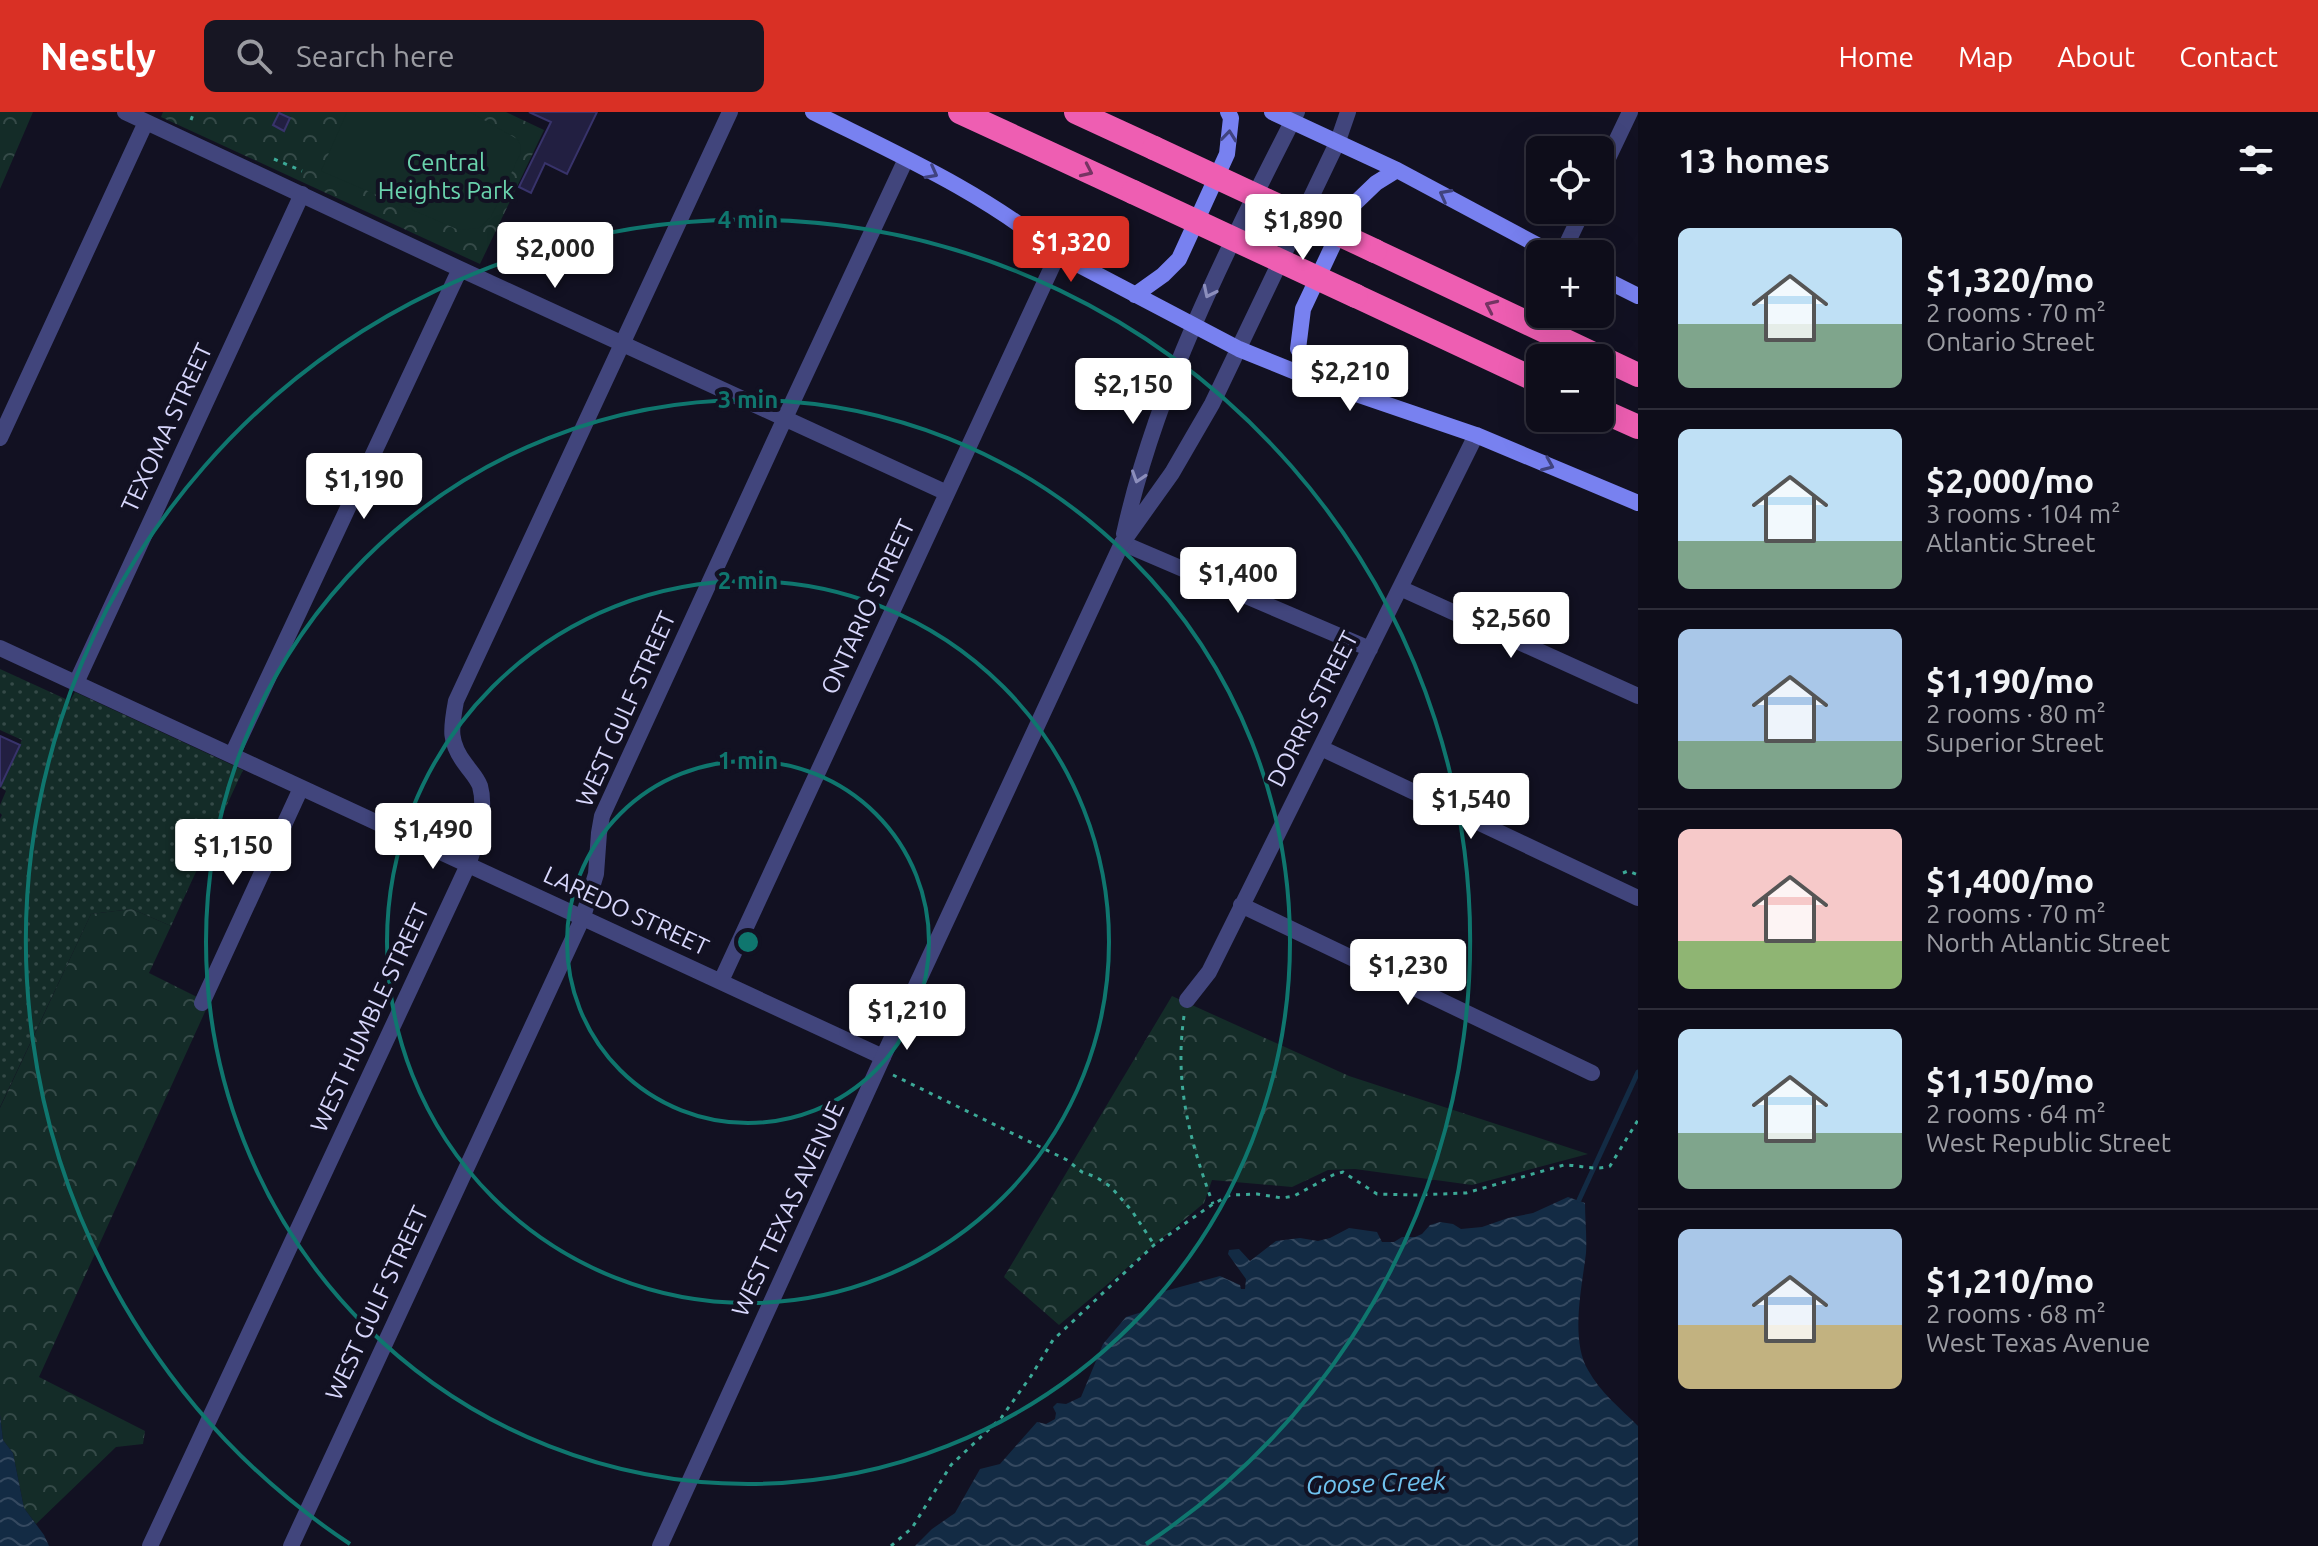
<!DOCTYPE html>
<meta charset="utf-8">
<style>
body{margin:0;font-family:Ubuntu,sans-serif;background:#171623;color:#f1f3f6;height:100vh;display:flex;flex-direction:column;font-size:30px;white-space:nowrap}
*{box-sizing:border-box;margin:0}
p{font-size:26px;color:#9b9ca2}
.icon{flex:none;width:44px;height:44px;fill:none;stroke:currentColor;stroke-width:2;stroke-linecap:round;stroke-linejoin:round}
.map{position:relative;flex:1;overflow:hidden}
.drawer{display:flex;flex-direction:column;background:#0e0d1a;width:680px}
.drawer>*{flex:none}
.fabs{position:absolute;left:1526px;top:24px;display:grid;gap:16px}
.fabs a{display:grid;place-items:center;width:88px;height:88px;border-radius:12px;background:#0e0d1a;box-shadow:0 8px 32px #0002,0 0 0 2px #2e2d39;font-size:40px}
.price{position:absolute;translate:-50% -68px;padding:0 18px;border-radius:8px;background:#fff;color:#222;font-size:26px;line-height:52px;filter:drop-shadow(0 2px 4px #0008)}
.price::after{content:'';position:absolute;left:50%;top:48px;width:24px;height:18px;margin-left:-12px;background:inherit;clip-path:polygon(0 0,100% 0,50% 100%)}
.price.current{background:#d93025;color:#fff}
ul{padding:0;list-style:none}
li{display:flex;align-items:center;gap:24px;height:200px;padding:0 40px}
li+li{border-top:2px solid #2e2d39}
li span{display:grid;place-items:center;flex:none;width:224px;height:160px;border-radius:12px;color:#555}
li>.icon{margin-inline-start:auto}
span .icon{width:96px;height:96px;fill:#fffc;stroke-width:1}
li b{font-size:34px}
h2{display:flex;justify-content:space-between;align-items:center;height:96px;padding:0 40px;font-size:34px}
header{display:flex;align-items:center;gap:48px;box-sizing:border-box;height:112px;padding:0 40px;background:#d93025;color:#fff}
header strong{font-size:38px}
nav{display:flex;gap:44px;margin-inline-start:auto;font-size:28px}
.search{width:560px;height:72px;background:#171623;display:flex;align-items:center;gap:20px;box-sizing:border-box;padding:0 28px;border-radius:12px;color:#9b9ca2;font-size:30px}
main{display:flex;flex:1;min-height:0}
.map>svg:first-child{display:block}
.grass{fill:url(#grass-dots)}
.forest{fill:url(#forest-crowns)}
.pitch{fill:#142c28}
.water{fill:url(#water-waves)}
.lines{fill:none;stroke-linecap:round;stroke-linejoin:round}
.stream{stroke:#132b44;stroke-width:5}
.building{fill:#221f41;stroke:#38336b;stroke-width:2}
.path{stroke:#3ca997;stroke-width:3;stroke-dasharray:4 6;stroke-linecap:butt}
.minor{stroke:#41457c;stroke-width:16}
.tertiary{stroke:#41457c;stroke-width:16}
.secondary{stroke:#7881f0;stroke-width:16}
.motorway{stroke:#ee5eb2;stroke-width:24}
.motorway-bridge{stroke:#ee5eb2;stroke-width:24}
.oneway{stroke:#40437f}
.oneway2{stroke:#753463}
.oneway3{stroke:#8c8ebc}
.ring{fill:none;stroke:#0f766e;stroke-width:4}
.labels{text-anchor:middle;stroke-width:8;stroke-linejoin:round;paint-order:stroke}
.park-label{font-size:24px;fill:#6ad3ad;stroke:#121122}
.street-label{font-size:24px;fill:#d7d6fb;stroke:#121122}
.water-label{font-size:26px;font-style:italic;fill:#6fc2ef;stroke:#121122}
.centre{fill:#0f766e;stroke:#121122;stroke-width:4}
.ring-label{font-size:24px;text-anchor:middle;font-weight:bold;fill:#0f766e;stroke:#121122;stroke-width:8;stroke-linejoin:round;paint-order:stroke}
</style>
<header>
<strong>Nestly</strong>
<div class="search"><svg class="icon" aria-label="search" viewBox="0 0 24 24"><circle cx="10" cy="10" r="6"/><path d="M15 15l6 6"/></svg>Search here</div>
<nav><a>Home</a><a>Map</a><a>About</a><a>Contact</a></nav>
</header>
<main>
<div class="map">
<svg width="1638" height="1434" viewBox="0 0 1638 1434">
<defs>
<pattern id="grass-dots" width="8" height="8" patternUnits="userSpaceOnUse" patternTransform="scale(2)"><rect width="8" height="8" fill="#142c28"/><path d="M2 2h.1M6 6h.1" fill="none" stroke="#354a48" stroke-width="1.8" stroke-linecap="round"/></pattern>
<pattern id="forest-crowns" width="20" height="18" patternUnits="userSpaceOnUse" patternTransform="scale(2)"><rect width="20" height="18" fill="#142c28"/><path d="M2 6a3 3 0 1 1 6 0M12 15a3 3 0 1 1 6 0" fill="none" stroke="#354a48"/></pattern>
<pattern id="water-waves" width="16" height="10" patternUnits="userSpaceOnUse" patternTransform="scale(2)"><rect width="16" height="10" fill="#132b44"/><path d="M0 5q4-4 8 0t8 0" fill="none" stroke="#354960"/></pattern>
</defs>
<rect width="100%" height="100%" fill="#121122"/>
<path class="grass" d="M0,557L70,589L75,580L243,658L171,814L132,797L91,802L0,995V707L2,703L0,701V693L6,679L0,675L22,628L0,618Z"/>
<path class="forest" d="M0,0H33L0,77Z
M163,0H506L544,18L480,152L161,5Z
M132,797L171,814L149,861L209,891L39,1265L145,1319L143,1332L116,1335L36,1412L24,1396L13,1341L3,1328L0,1303V996L91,802Z
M1172,884L1349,964L1588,1042L1472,1073L1355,1057L1328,1058L1292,1075L1212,1068L1204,1091L1059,1213L1004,1165Z"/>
<path class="pitch" d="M347,0H470L517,27L520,32L521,40L491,105L479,116L459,118L321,59Z"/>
<path class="water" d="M1568,1085L1585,1091C1585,1107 1587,1125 1586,1141C1582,1175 1570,1227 1588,1258C1600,1280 1621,1297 1638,1314V1434H915L932,1417L955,1401L980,1357L1000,1352L1037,1310L1046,1312L1055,1307L1056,1301L1053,1295L1057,1291L1066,1292L1081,1285L1103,1232L1126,1205L1142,1200L1158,1181L1220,1164L1240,1173L1241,1177H1245L1246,1167L1228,1142L1229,1138L1239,1137L1250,1149L1276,1129L1300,1126L1318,1129L1330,1126L1349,1116L1377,1120L1382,1130H1394L1402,1125H1415L1422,1122L1430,1113L1440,1110L1453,1112L1461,1117L1482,1115L1508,1106L1533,1101Z
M0,1303L3,1328L13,1341L24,1396L44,1423L49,1434H0Z"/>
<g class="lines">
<path class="stream" d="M1579,1088L1638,960"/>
</g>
<path class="building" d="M529,0H597L567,62L545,51L531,81L519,75L551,10Z
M279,1L290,6L284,19L273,13Z
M0,624L20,633L0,675Z"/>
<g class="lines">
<path class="path" d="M191,8L194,0
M274,47L302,59
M1623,761L1628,759L1638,763
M1184,904C1174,972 1190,1029 1213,1092
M893,963L1067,1048L1082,1060L1096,1065L1111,1075L1132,1099L1153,1131
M891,1434L912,1416L951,1353L1001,1306L1031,1264L1053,1228L1154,1133L1213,1092L1230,1083L1257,1082L1282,1086L1294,1084L1333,1063L1343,1060L1377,1082L1415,1083L1466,1081L1564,1053C1579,1053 1596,1059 1610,1054L1638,1008"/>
<path class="minor" d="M125,0L460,157L947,381
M1600,63L1630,0
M1562,142L1583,98
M0,326L146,10
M1122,431L1370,537
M1400,476L1638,584
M0,536L883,945
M76,571L302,82
M1321,636L1638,786
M232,643L460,157
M1241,793L1592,961
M721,869L1058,142
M1187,888L1209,860L1476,323
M202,891L301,676
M150,1434L468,753C476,730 487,699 480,674C477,666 471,660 466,653C448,630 451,616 456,589L730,0
M291,1434L583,805L596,762L599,721L602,704L785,306L906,47"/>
<path class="tertiary" d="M1124,422C1157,273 1228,136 1297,0
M660,1434L883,945L1122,431L1172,361L1212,292L1338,29L1348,0"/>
<path class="secondary" d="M813,0C897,42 985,81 1058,142L1239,237L1318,269L1476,323L1638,391
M1272,0L1397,58L1554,142
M1600,165L1638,184
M1135,183L1163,163L1179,147L1227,42L1231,6L1228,0
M1318,269L1298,237L1303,197L1351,95L1376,71L1397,58"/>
<path class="motorway" d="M960,0L1133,80
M1076,0L1154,36
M1375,139L1638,263
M1356,184L1540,270
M1600,298L1638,315"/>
<path class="motorway-bridge" d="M1154,36L1375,139
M1133,80L1356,184"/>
</g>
<defs><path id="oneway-chevron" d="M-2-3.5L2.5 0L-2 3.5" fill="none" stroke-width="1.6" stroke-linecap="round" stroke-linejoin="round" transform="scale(2)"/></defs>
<g class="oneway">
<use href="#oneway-chevron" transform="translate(1229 24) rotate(-84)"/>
<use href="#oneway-chevron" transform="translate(932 61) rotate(28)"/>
<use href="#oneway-chevron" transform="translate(1445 83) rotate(-152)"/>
<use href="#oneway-chevron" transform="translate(1548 353) rotate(23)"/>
</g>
<g class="oneway2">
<use href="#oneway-chevron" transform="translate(1087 59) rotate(25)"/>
<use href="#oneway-chevron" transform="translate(1491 194) rotate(-155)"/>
</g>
<g class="oneway3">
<use href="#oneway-chevron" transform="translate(1209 180) rotate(116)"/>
<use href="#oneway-chevron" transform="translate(1138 365) rotate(108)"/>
</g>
<g class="ring">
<circle cx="748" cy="830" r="181"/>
<circle cx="748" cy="830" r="361"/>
<circle cx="748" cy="830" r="542"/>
<path d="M350 1432A722 722 0 1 1 1146 1432"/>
</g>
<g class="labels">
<g class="park-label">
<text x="446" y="59">Central<tspan x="446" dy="28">Heights Park</tspan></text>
</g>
<g class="street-label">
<text transform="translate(167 316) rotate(-65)" y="8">TEXOMA STREET</text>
<text transform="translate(868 495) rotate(-65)" y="8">ONTARIO STREET</text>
<text transform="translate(626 597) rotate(-66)" y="8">WEST GULF STREET</text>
<text transform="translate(1313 597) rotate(-63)" y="8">DORRIS STREET</text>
<text transform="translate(626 799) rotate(25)" y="8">LAREDO STREET</text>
<text transform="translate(370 906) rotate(-65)" y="8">WEST HUMBLE STREET</text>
<text transform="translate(788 1097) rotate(-65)" y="8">WEST TEXAS AVENUE</text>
<text transform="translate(377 1191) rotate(-65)" y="8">WEST GULF STREET</text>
</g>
<g class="water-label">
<text transform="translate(1376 1371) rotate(-2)" y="9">Goose Creek</text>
</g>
</g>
<circle cx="748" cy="830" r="12" class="centre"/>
<g class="ring-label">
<text x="748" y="116">4 min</text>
<text x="748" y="296">3 min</text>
<text x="748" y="477">2 min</text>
<text x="748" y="657">1 min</text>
</g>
</svg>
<div class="fabs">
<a><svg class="icon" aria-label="locate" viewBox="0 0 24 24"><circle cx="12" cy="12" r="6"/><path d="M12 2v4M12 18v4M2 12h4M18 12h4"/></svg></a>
<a>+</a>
<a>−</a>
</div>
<b class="price" style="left:1303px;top:150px">$1,890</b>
<b class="price current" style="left:1071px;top:172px">$1,320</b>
<b class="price" style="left:555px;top:178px">$2,000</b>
<b class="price" style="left:1350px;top:301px">$2,210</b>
<b class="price" style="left:1133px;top:314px">$2,150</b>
<b class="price" style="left:364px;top:409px">$1,190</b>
<b class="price" style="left:1238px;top:503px">$1,400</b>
<b class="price" style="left:1511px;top:548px">$2,560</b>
<b class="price" style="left:1471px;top:729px">$1,540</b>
<b class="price" style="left:433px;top:759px">$1,490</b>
<b class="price" style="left:233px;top:775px">$1,150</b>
<b class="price" style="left:1408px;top:895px">$1,230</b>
<b class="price" style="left:907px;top:940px">$1,210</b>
</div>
<section class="drawer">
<h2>13 homes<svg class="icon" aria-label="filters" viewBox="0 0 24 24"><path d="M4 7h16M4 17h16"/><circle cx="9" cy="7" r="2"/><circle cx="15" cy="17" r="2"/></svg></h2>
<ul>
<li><span style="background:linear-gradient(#bfe0f5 60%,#7fa58c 0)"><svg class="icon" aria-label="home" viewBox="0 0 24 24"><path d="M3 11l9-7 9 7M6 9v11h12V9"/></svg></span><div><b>$1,320/mo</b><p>2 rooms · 70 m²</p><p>Ontario Street</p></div></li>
<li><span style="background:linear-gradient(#bfe0f5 70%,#7fa58c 0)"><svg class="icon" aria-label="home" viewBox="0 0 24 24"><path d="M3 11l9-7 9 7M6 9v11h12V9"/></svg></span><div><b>$2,000/mo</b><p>3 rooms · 104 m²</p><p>Atlantic Street</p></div></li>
<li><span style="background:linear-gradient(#a9c7e8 70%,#7fa58c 0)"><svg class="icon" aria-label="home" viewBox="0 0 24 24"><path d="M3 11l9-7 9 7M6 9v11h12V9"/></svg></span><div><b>$1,190/mo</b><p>2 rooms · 80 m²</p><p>Superior Street</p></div></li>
<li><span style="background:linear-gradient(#f6c9c9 70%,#8fb573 0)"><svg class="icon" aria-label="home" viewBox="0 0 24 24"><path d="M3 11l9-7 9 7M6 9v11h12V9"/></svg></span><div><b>$1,400/mo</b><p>2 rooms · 70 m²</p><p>North Atlantic Street</p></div></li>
<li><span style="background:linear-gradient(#bfe0f5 65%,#7fa58c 0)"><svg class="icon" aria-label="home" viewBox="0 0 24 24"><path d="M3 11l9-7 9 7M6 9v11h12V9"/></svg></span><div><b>$1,150/mo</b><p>2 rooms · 64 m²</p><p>West Republic Street</p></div></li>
<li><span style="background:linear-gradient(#a9c7e8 60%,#c2b280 0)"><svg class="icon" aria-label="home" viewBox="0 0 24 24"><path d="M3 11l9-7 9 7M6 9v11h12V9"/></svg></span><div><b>$1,210/mo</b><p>2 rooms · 68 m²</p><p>West Texas Avenue</p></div></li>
</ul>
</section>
</main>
